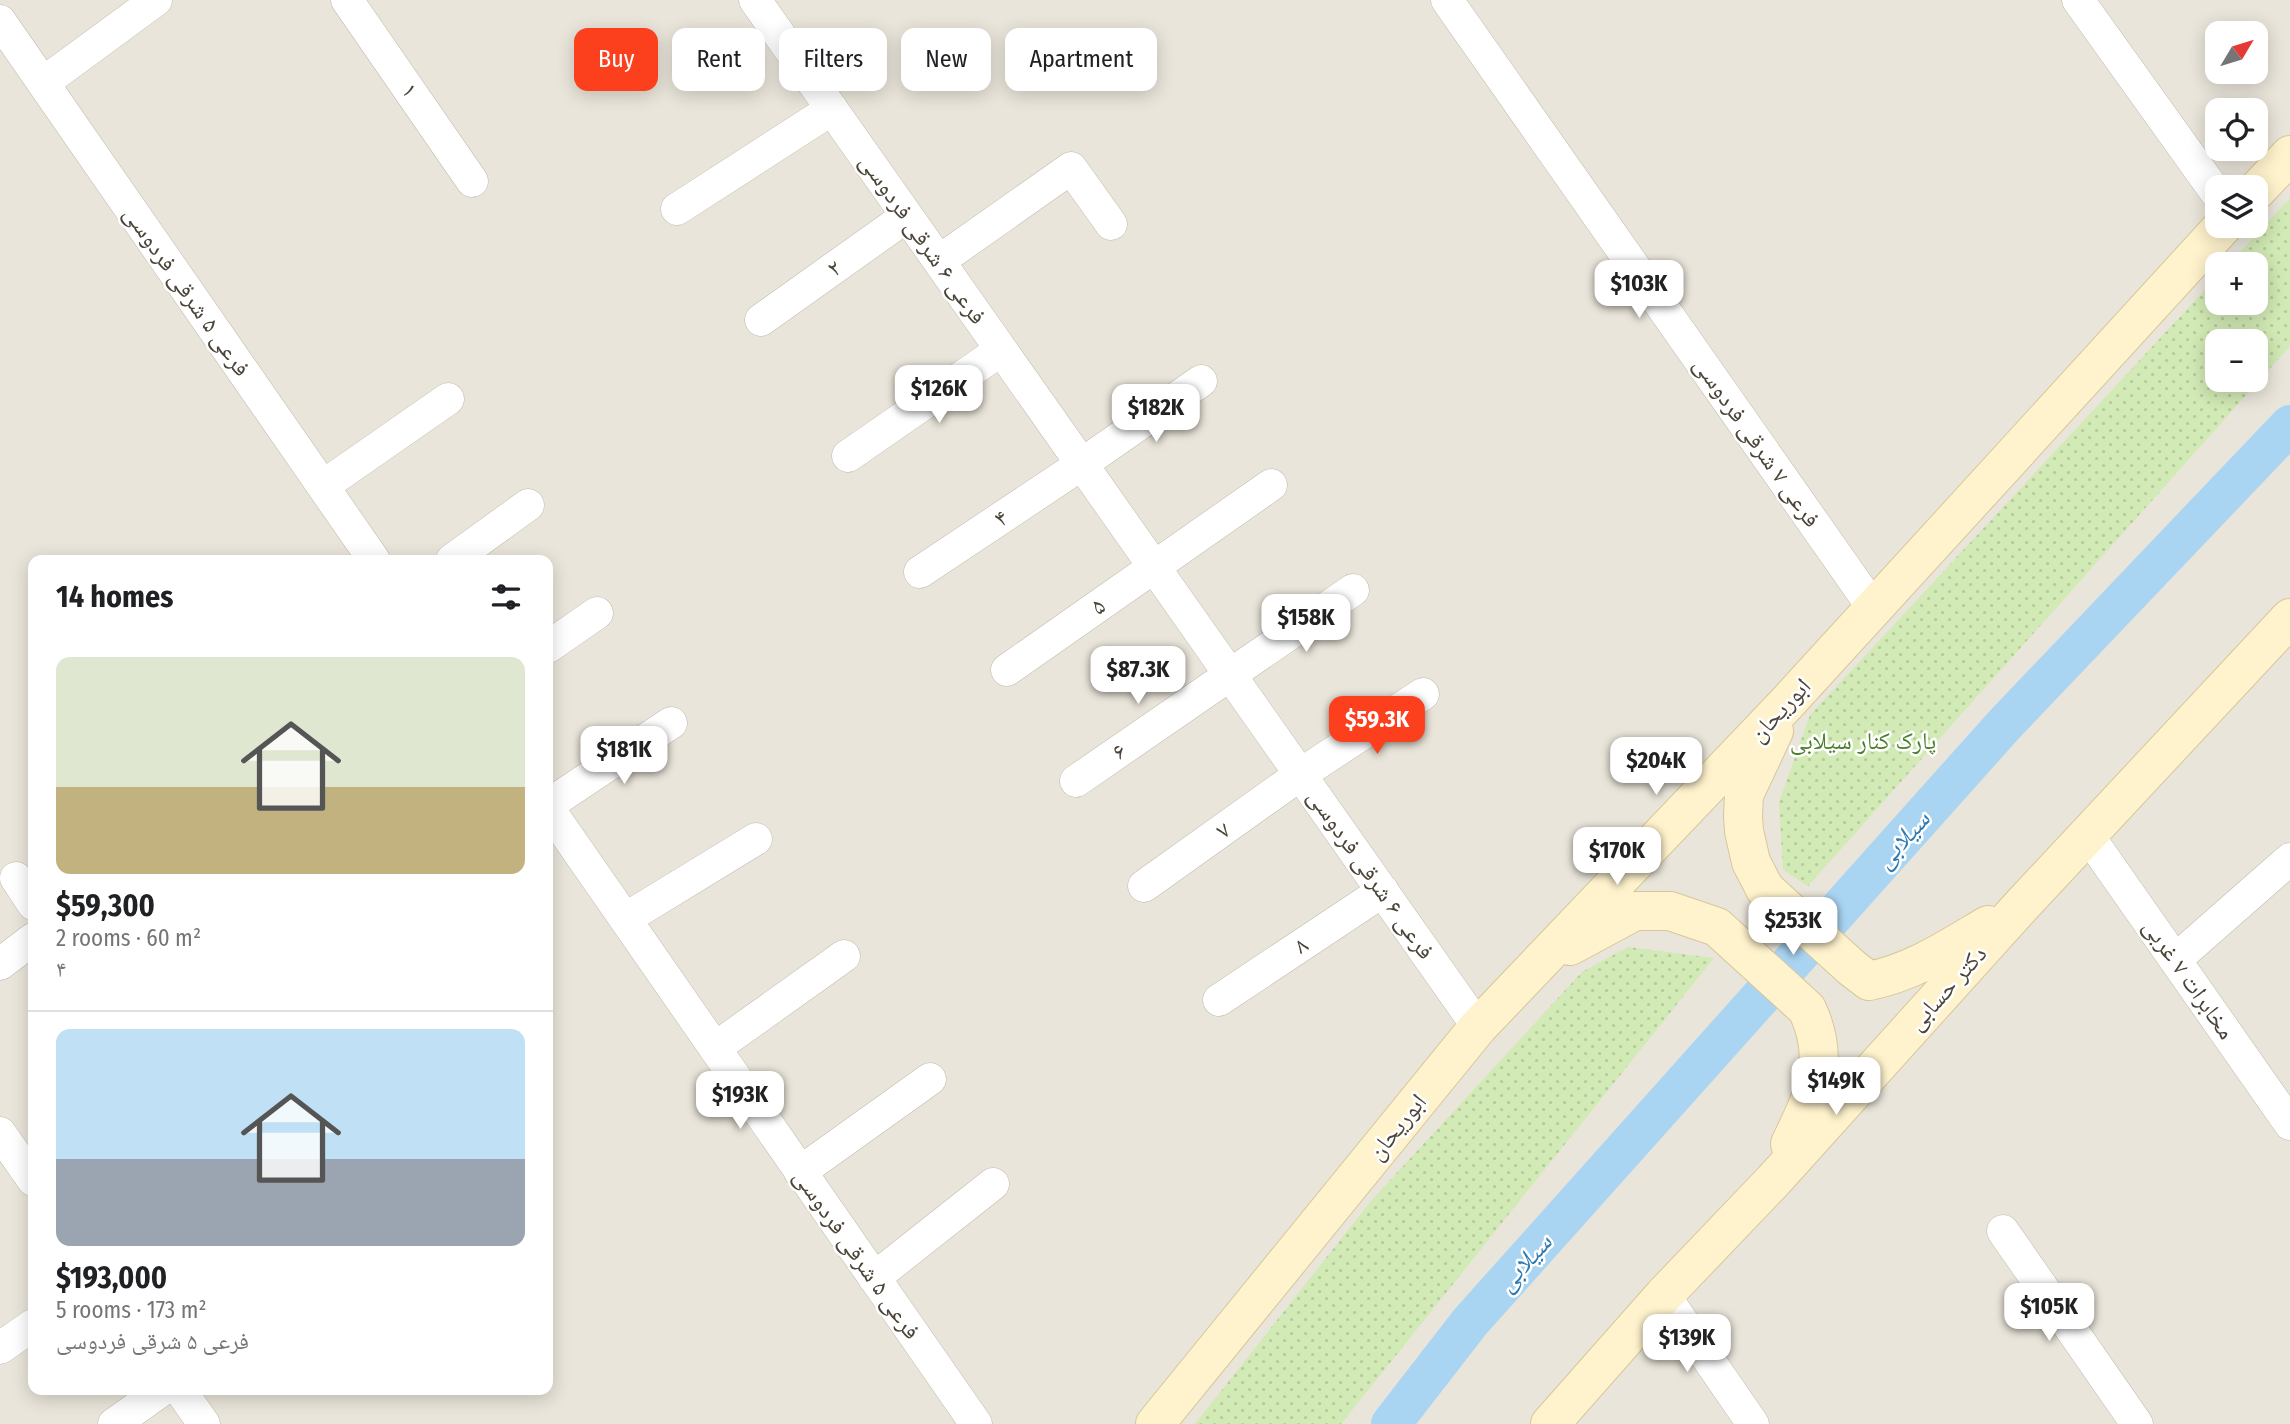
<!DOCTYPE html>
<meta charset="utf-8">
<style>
body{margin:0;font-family:"Fira Sans Condensed","Noto Naskh Arabic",sans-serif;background:#f2f2f2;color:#202124;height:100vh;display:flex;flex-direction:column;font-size:26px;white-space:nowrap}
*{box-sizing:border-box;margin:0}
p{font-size:23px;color:#757577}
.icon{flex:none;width:38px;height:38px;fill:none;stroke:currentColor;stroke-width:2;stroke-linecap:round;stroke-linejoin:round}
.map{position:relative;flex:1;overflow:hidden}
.drawer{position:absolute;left:28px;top:555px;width:525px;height:840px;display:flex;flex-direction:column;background:#fff;border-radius:14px;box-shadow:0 4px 18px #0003}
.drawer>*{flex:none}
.top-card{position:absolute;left:574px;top:28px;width:665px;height:63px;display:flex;gap:14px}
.needle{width:46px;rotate:52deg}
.buttons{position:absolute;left:2205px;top:21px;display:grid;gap:14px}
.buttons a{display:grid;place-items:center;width:63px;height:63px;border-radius:14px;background:#fff;box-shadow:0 4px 18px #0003;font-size:35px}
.price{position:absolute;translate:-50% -60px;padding:0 16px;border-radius:14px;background:#fff;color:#222;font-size:23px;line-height:46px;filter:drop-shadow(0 2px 4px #0008)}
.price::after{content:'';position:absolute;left:50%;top:42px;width:21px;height:16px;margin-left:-10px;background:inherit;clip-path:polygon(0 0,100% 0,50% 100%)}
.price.selected{background:#fc3f1d;color:#fff}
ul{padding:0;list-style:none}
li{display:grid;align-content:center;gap:14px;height:371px;padding:0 28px}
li+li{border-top:2px solid #e0e0e0}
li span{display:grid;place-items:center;height:217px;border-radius:14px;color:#555}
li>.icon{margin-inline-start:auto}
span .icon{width:126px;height:126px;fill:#fffc;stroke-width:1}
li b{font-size:30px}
h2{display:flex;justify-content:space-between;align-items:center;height:84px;padding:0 28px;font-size:30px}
.chip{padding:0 24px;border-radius:14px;background:#fff;box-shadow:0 4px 18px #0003;font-size:24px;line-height:63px}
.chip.selected{background:#fc3f1d;color:#fff}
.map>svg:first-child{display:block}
.residential{fill:#eae5da;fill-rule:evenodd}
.grass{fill:url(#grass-dots);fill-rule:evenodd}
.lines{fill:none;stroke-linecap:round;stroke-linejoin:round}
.canal{stroke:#a9d4f2;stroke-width:40}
.minor-casing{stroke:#c2bbae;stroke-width:33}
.secondary-casing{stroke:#d6c79b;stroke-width:40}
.minor{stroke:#fff;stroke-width:32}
.secondary{stroke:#fff3cd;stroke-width:38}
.labels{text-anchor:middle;stroke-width:5;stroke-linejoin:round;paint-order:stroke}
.street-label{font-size:24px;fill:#4b4439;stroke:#fff}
.park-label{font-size:24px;fill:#4a7f2a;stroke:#fff}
.water-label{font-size:26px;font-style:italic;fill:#2e7ab2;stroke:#fff}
</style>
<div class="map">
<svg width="2290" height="1424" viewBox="0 0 2290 1424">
<defs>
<pattern id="grass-dots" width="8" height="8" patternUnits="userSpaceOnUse" patternTransform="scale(1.75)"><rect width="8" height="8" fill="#d2eab5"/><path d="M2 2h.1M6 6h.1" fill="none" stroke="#b6ca9c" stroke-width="1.8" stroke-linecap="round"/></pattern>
</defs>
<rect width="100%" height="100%" fill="#f6f3ec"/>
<path class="residential" d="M0,0H2290V1424H0ZM2217,33H2256V72H2217ZM2217,110H2256V149H2217ZM2217,187H2256V226H2217ZM2217,264H2256V303H2217ZM2217,341H2256V380H2217ZM33,560H548V1390H33Z"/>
<path class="grass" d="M2290,198V346L1808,886L1783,870L1779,802L1810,715L2217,277V303H2256V264H2229ZM2217,341H2256V380H2217Z
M1628,947L1714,958L1341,1424H1195L1371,1201L1582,972Z"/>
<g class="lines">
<path class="canal" d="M1391,1424L1470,1322L2004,725L2290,425"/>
<g class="minor-casing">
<path id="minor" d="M347,0L472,181
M755,0L1478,1027
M1447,0L1874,609
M2078,0L2217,194
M0,21L374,560
M43,83L156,0
M677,209L832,109
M939,261L1071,168L1111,224
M761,320L907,216
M848,456L1001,350
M323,486L448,399
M452,560L528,505
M920,572L1082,464L1201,381
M548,647L597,613
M1007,670L1271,485
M1076,781L1353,590
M548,805L671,723
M548,808L976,1424
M2087,834L2290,1124
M16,878L33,904
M1144,886L1301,774L1423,694
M625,919L756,839
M2175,960L2290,859
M0,964L33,939
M1219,1000L1383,891
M715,1048L844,956
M0,1133L33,1180
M800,1172L930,1079
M2003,1231L2137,1424
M874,1278L993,1184
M1664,1295L1753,1424
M0,1348L33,1325
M180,1390L204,1424
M114,1424L162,1390"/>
</g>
<g class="secondary-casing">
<path id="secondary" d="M2256,191L2290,155
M1774,731L1744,795L1743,816L1744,831L1751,862L1765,889L1852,968L1869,981C1914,972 1949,948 1988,925
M1570,946L1635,911H1670L1717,927L1807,1009C1832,1062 1813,1095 1790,1144
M1155,1424L1478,1027L1787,703L2223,226
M1550,1424L1664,1295L1773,1181L2022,905L2290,618"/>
</g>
<use href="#minor" class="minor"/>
<use href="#secondary" class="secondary"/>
</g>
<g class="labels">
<g class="street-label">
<text transform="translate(410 90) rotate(55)" y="8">۱</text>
<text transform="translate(923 239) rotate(55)" y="8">فرعی ۶ شرقی فردوسی</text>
<text transform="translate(834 268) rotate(-35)" y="8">۲</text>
<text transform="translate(187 291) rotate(55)" y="8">فرعی ۵ شرقی فردوسی</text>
<text transform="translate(1757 442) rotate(55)" y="8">فرعی ۷ شرقی فردوسی</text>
<text transform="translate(1001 518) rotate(-34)" y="8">۴</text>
<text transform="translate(1098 606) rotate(-35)" y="8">۵</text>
<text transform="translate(1780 710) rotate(-47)" y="8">ابوریحان</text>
<text transform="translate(1119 751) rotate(-35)" y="8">۶</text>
<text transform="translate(1223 830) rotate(-35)" y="8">۷</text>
<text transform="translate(1371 874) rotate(55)" y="8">فرعی ۶ شرقی فردوسی</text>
<text transform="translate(1301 945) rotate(-34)" y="8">۸</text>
<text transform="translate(2189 979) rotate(55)" y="8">مخابرات ۷ غربی</text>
<text transform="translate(1947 988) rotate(-48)" y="8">دکتر حسابی</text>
<text transform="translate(1397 1127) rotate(-51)" y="8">ابوریحان</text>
<text transform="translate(857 1254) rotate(55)" y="8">فرعی ۵ شرقی فردوسی</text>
</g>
<g class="park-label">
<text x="1863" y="749">پارک کنار سیلابی</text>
</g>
<g class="water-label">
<text transform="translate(1902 839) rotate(-48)" y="9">سیلابی</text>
<text transform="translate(1524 1262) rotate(-48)" y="9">سیلابی</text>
</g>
</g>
</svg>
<div class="buttons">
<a><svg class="needle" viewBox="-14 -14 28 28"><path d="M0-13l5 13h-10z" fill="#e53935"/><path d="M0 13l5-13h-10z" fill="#757577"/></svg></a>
<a><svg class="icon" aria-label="locate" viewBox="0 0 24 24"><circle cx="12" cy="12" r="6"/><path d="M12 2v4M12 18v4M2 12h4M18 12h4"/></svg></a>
<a><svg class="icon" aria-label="layers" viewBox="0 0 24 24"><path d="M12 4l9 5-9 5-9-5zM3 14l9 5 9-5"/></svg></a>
<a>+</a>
<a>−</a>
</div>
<b class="price" style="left:1639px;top:320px">$103K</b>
<b class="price" style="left:939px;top:425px">$126K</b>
<b class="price" style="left:1156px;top:444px">$182K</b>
<b class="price" style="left:1306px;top:654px">$158K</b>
<b class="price" style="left:1138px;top:706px">$87.3K</b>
<b class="price selected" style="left:1377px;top:756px">$59.3K</b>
<b class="price" style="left:624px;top:786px">$181K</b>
<b class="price" style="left:1656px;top:797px">$204K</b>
<b class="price" style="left:1617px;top:887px">$170K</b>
<b class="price" style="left:1793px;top:957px">$253K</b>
<b class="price" style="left:1836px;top:1117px">$149K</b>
<b class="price" style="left:740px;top:1131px">$193K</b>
<b class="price" style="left:2049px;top:1343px">$105K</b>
<b class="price" style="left:1687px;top:1374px">$139K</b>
<div class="top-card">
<a class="chip selected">Buy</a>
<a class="chip">Rent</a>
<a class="chip">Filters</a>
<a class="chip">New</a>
<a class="chip">Apartment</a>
</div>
<section class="drawer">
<h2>14 homes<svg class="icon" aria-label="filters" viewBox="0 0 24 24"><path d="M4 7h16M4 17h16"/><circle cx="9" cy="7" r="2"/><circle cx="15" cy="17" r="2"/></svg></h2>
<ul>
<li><span style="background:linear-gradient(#dfe7d0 60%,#c2b280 0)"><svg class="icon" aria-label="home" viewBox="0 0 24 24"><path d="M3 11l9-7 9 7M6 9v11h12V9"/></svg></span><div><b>$59,300</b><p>2 rooms · 60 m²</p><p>۴</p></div></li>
<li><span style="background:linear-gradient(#bfe0f5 60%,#9aa5b1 0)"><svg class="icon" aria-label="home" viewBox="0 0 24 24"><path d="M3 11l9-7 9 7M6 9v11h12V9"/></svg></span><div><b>$193,000</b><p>5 rooms · 173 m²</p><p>فرعی ۵ شرقی فردوسی</p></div></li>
</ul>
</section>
</div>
